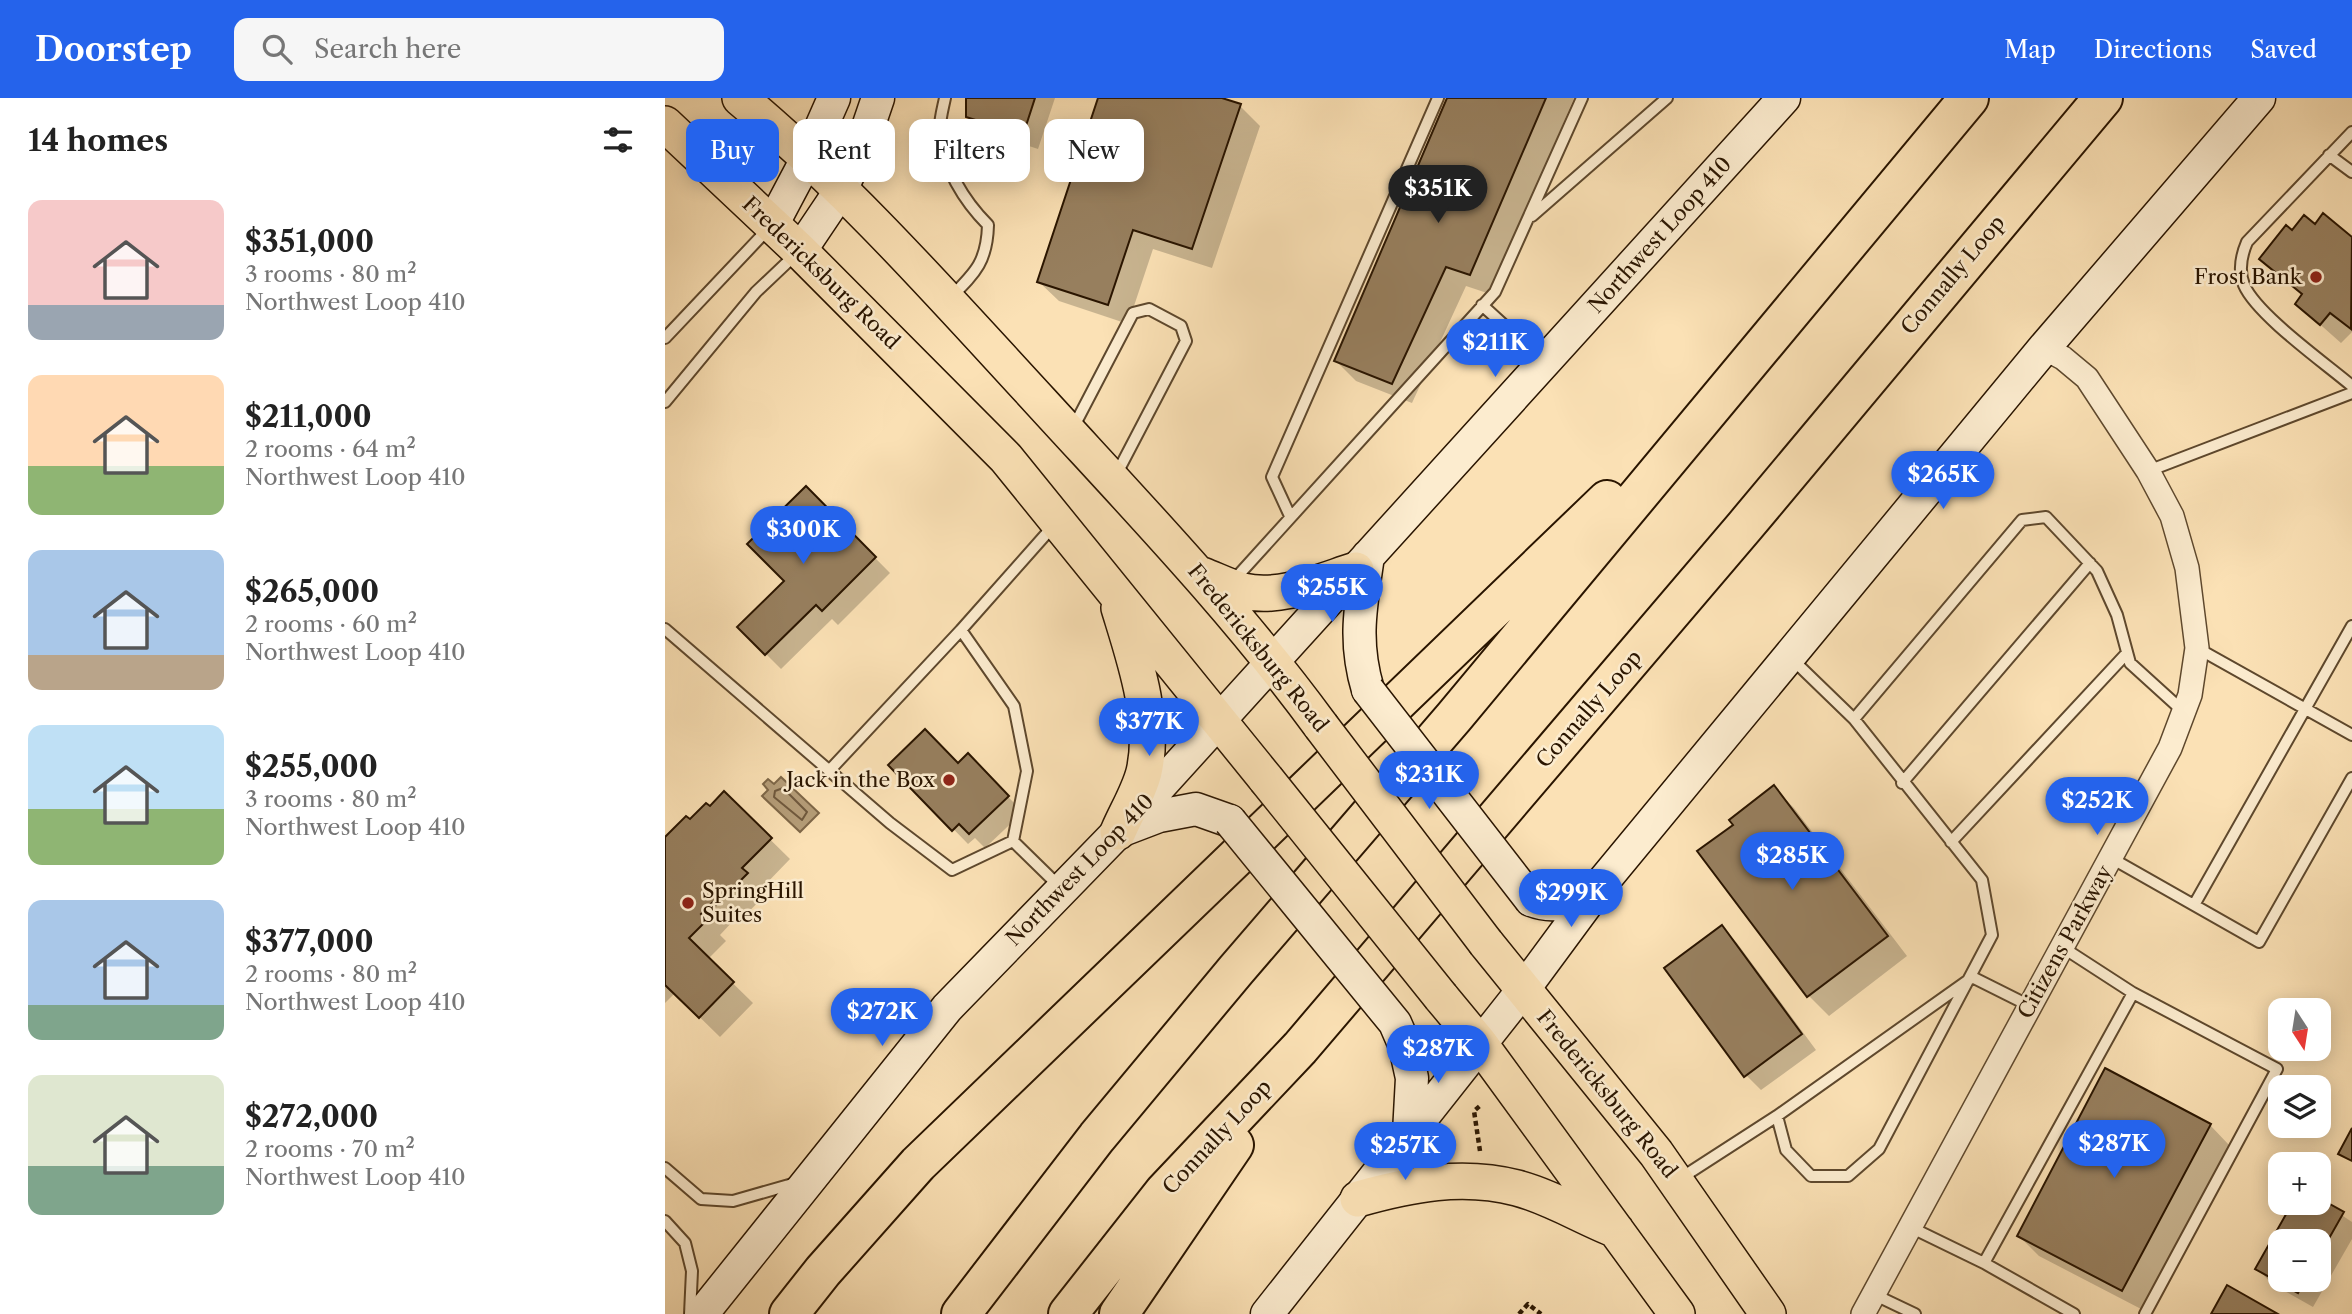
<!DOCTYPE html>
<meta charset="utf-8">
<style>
body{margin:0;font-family:"Libre Caslon Text",serif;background:#f6f6f6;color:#222;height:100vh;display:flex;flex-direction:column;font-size:26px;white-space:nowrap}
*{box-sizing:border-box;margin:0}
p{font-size:23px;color:#767676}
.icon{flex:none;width:38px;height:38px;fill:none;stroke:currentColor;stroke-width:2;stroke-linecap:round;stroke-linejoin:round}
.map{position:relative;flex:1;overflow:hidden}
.panel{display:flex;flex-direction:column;background:#fff;width:665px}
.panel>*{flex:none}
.banner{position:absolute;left:21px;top:21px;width:665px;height:63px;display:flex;gap:14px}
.needle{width:46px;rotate:168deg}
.tools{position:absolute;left:1603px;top:900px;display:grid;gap:14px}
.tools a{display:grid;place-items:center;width:63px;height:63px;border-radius:14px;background:#fff;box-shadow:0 4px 18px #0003;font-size:35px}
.price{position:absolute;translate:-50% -60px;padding:0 16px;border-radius:24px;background:#2563eb;color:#fff;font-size:23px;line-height:46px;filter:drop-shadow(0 2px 4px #0008)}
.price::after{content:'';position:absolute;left:50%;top:42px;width:21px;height:16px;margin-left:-10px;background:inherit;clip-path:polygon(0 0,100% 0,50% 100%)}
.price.on{background:#222;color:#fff}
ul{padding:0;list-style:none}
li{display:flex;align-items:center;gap:21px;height:175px;padding:0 28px}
li span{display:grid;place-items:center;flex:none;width:196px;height:140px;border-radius:14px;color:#555}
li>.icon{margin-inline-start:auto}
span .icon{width:84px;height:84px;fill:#fffc;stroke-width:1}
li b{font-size:30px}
h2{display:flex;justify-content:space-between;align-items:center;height:84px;padding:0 28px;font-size:30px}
.pill{padding:0 24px;border-radius:14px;background:#fff;box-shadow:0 4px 18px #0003;font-size:24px;line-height:63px}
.pill.on{background:#2563eb;color:#fff}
header{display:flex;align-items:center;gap:42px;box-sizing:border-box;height:98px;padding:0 35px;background:#2563eb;color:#fff}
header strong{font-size:33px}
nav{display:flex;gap:38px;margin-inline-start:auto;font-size:24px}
.search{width:490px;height:63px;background:#f6f6f6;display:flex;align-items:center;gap:18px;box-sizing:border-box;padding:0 24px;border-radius:14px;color:#767676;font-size:26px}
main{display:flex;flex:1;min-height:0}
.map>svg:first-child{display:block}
.water{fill:#b49c77;stroke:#7d6647;stroke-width:2}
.shadow{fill:#0003;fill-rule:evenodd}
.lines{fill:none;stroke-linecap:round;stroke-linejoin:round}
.shore{stroke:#6f583c;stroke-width:2}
.building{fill:#977f5e;stroke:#2a1500;stroke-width:2}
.lane-casing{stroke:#5e482d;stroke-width:14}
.street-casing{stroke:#5e482d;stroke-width:26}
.secondary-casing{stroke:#2a1500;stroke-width:35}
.primary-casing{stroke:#2a1500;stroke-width:38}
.highway-casing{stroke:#2a1500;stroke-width:42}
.path{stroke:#2a1500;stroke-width:4.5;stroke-dasharray:5 3.5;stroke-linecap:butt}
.lane{stroke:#fceccf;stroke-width:10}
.street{stroke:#fceccf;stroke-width:23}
.secondary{stroke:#fceccf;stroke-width:32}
.primary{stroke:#fbe1b5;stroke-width:35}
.highway{stroke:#fbe1b5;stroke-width:38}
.secondary-bridge-casing{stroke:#2a1500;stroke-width:35;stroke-linecap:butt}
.primary-bridge-casing{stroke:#2a1500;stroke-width:38;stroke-linecap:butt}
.secondary-bridge{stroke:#fceccf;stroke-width:32}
.primary-bridge{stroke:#fbe1b5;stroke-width:35}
.poi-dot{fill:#8f2418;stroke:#fceccf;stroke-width:2.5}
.labels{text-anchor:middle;stroke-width:5;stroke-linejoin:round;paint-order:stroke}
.street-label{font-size:21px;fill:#2a1500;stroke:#fceccf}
.poi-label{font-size:21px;fill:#2a1500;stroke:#fceccf;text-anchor:end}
</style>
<header>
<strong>Doorstep</strong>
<div class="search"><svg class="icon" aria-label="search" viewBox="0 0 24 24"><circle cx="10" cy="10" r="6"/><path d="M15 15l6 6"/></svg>Search here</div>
<nav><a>Map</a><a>Directions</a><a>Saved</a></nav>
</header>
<main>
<section class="panel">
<h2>14 homes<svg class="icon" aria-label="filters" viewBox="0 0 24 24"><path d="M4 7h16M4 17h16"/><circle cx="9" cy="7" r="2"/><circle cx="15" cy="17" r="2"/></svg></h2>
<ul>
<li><span style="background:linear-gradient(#f6c9c9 75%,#9aa5b1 0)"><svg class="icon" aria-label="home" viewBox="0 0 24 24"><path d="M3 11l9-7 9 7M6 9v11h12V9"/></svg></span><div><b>$351,000</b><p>3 rooms · 80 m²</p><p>Northwest Loop 410</p></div></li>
<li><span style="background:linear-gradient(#ffd9b3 65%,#8fb573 0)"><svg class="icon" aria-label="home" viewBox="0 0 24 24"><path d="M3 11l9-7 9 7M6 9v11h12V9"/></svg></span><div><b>$211,000</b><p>2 rooms · 64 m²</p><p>Northwest Loop 410</p></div></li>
<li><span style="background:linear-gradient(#a9c7e8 75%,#b9a48a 0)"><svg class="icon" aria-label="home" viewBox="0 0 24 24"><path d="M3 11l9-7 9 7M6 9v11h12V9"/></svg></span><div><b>$265,000</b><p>2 rooms · 60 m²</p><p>Northwest Loop 410</p></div></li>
<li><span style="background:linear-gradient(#bfe0f5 60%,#8fb573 0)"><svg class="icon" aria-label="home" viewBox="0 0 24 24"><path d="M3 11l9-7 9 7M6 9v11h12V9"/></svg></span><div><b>$255,000</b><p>3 rooms · 80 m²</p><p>Northwest Loop 410</p></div></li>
<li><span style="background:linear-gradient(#a9c7e8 75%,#7fa58c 0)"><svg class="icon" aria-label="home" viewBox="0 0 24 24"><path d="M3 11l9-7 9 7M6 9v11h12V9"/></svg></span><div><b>$377,000</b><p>2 rooms · 80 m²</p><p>Northwest Loop 410</p></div></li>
<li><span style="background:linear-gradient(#dfe7d0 65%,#7fa58c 0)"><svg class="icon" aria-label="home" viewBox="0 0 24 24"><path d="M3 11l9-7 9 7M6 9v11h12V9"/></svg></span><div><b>$272,000</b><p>2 rooms · 70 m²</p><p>Northwest Loop 410</p></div></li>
</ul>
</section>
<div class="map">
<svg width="1687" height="1216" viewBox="0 0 1687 1216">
<rect width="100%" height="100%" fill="#fbe1b5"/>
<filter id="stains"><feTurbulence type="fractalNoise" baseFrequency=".00286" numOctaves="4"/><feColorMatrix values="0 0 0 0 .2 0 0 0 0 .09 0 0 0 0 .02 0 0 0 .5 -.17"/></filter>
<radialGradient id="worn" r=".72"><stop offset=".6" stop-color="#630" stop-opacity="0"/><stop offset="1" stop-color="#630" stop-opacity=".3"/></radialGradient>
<path class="water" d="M116,679L154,715L135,734L97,698L103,692L98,686L103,681L109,686Z"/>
<path class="shadow" d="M303,0H390L373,51L318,33L303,18Z
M435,0H552L575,8L595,28L547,170L488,151L463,226L394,203L374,184Z
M783,0H909L825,196L801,188L747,305L691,283L671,263Z
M1658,118L1687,141V234L1676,245L1632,206L1638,198L1596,161L1627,135L1650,128Z
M141,390L225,475L173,527L167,521L116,571L74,529L121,483Z
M303,658L358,714L320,750L310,740L303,746L226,667H293Z
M1109,690L1129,710L1242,858L1164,918L1144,898L1035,754L1070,728Z
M59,696L125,761L96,791L101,796L72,826L69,822L55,837L61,843L43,861L88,905L55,939L10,895L0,905V742L45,710Z
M1057,830L1072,845L1151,952L1096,992L1081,977Z
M1545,1027L1564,1047L1478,1212L1374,1158L1354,1138Z
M1654,1102L1687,1124V1141L1648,1209L1607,1186L1592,1170L1630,1104H1654ZM1615,1143H1654V1181H1615Z"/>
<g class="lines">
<path class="shore" d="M118,690L142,714L137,722L109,699L110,693Z"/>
</g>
<path class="building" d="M301,0H370L358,37L301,19Z
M433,0H557L576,6L527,151L468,132L443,207L372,184Z
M782,0H881L805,177L781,169L727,286L669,263Z
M1658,115L1687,139L1686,231L1665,215L1655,227L1630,206L1637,196L1594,161L1621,127L1627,132L1639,117L1650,126Z
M141,388L211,459L157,513L151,507L100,557L72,529L119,483L82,446Z
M260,631L293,665L303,655L344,698L304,736L294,726L287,733L223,667Z
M1109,687L1223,838L1142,899L1032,753L1068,727L1064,722Z
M59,693L107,740L77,770L83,775L51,807L48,804L36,816L42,822L24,840L69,884L34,920L0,887V739L21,718L25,721L41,705L45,708Z
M1057,827L1137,936L1079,979L999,870Z
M1440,970L1546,1026L1457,1193L1352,1138Z
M1687,1030V1063L1673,1056Z
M1654,1100L1679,1114L1654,1158V1143H1615V1181H1640L1633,1195L1590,1171L1628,1104H1654Z
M1562,1187L1613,1216H1546Z"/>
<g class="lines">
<g class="lane-casing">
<path id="lane" d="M280,0C278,10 274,23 275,34C278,69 299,103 323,127C322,163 311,174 287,198
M1687,34L1582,144C1576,158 1573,172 1579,187C1592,217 1660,265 1687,288
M1664,57L1687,74
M867,118L1002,0
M817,207L877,262
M0,240L105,129
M0,304L91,194L130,157
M408,330L468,215L484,211L516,228L521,243L450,379
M1483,373L1687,295
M625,418L607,379L773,0
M568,483L830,194L917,0
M0,531L225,725L287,772L348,743L395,789
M1532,550L1687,637
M1126,560L1189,621
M164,673L296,532
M1237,685L1425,465
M348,743L362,673L349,608L296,532L390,426
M1286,744L1462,555
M1446,760L1594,844L1687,680
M1529,807L1687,528
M1307,879L1365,908
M1468,895L1612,971L1480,1216
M1112,1018L1121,1052L1146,1078H1183L1214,1051L1327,837L1317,782L1189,621L1357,422L1381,419L1432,473L1452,517L1465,565L1519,614
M0,1070L36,1101L68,1103L131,1085
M1016,1080L1112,1018L1305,881
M0,1123L20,1145L27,1173L25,1216
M1245,1129L1319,1165L1468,895L1397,849
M1319,1165L1409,1216
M1208,1196L1250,1216"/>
</g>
<g class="street-casing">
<path id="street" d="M1198,1216L1505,650L1525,597L1532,550L1522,470L1507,418L1483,373L1422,280L1398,260L1379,250"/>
</g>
<g class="secondary-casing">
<path id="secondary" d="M107,127L143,59L169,0
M135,153L176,92L197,47L213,0
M703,592C688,542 696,507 703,458
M460,731L494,718L531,711L565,723
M866,802C892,812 907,803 930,790
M740,948L747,980L744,1035
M37,1216L282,910L453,734L1119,0
M602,1216L858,892L937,785L1379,250L1594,0"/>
</g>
<g class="primary-casing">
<path id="primary" d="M75,0C185,92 279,199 376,304C473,410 571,512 656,628
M0,26L135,153L341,360L601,681
M537,477C550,482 564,489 578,493C615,502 656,483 691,472
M453,734C461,715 474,694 479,674C491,622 469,559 454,510
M821,845L991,1055L1103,1216
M776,899L815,946L1012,1216
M693,1101C746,1086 797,1076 852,1090C886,1099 918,1119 951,1132"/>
</g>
<g class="highway-casing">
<path id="highway" d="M124,1216L158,1173L253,1066L942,402
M296,1216L432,1039L571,872L789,619L1304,0
M403,1216L499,1094L635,950L1080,428L1438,0
M454,1216L569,1047"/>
</g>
<path class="path" d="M815,1053L809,1013L816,1007
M854,1216L863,1206L876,1216"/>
<use href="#lane" class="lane"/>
<use href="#street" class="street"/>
<use href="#secondary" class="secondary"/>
<use href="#primary" class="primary"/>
<use href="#highway" class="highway"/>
<g class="secondary-bridge-casing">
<path id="secondary-bridge" d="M703,592L866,802
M565,723L730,925L740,948"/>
</g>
<g class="primary-bridge-casing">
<path id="primary-bridge" d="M656,628L821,845
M601,681L776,899"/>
</g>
<use href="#secondary-bridge" class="secondary-bridge"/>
<use href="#primary-bridge" class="primary-bridge"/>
</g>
<g class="poi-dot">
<circle cx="1651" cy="179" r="7"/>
<circle cx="284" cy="682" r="7"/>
<circle cx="23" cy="805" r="7"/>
</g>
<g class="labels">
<g class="street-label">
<text transform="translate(995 137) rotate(-48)" y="7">Northwest Loop 410</text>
<text transform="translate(156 175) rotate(44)" y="7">Fredericksburg Road</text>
<text transform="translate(1288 177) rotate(-50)" y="7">Connally Loop</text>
<text transform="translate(593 550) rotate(51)" y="7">Fredericksburg Road</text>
<text transform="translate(924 611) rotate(-49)" y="7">Connally Loop</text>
<text transform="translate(415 772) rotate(-46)" y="7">Northwest Loop 410</text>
<text transform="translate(1400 844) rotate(-61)" y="7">Citizens Parkway</text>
<text transform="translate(942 996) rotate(51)" y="7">Fredericksburg Road</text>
<text transform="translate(552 1039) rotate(-47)" y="7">Connally Loop</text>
</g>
<g class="poi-label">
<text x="1637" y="186">Frost Bank</text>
<text x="270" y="689">Jack in the Box</text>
<text x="37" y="800" text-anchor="start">SpringHill<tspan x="37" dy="24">Suites</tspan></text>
</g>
</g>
<rect width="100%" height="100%" filter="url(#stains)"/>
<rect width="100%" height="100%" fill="url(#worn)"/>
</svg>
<div class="tools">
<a><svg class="needle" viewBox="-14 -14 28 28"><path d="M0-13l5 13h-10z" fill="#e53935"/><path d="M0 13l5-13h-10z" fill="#767676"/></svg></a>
<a><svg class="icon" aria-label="layers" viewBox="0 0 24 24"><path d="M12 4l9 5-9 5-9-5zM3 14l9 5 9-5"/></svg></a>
<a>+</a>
<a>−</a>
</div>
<b class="price on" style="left:773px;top:127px">$351K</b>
<b class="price" style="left:830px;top:281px">$211K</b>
<b class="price" style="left:1278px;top:413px">$265K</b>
<b class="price" style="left:138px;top:468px">$300K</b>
<b class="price" style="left:667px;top:526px">$255K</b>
<b class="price" style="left:484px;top:660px">$377K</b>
<b class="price" style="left:764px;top:713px">$231K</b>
<b class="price" style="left:1432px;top:739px">$252K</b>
<b class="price" style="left:1127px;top:794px">$285K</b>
<b class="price" style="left:906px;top:831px">$299K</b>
<b class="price" style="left:217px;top:950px">$272K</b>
<b class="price" style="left:773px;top:987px">$287K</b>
<b class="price" style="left:1449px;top:1082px">$287K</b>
<b class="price" style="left:740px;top:1084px">$257K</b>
<div class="banner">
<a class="pill on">Buy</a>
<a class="pill">Rent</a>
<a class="pill">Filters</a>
<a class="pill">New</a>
</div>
</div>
</main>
